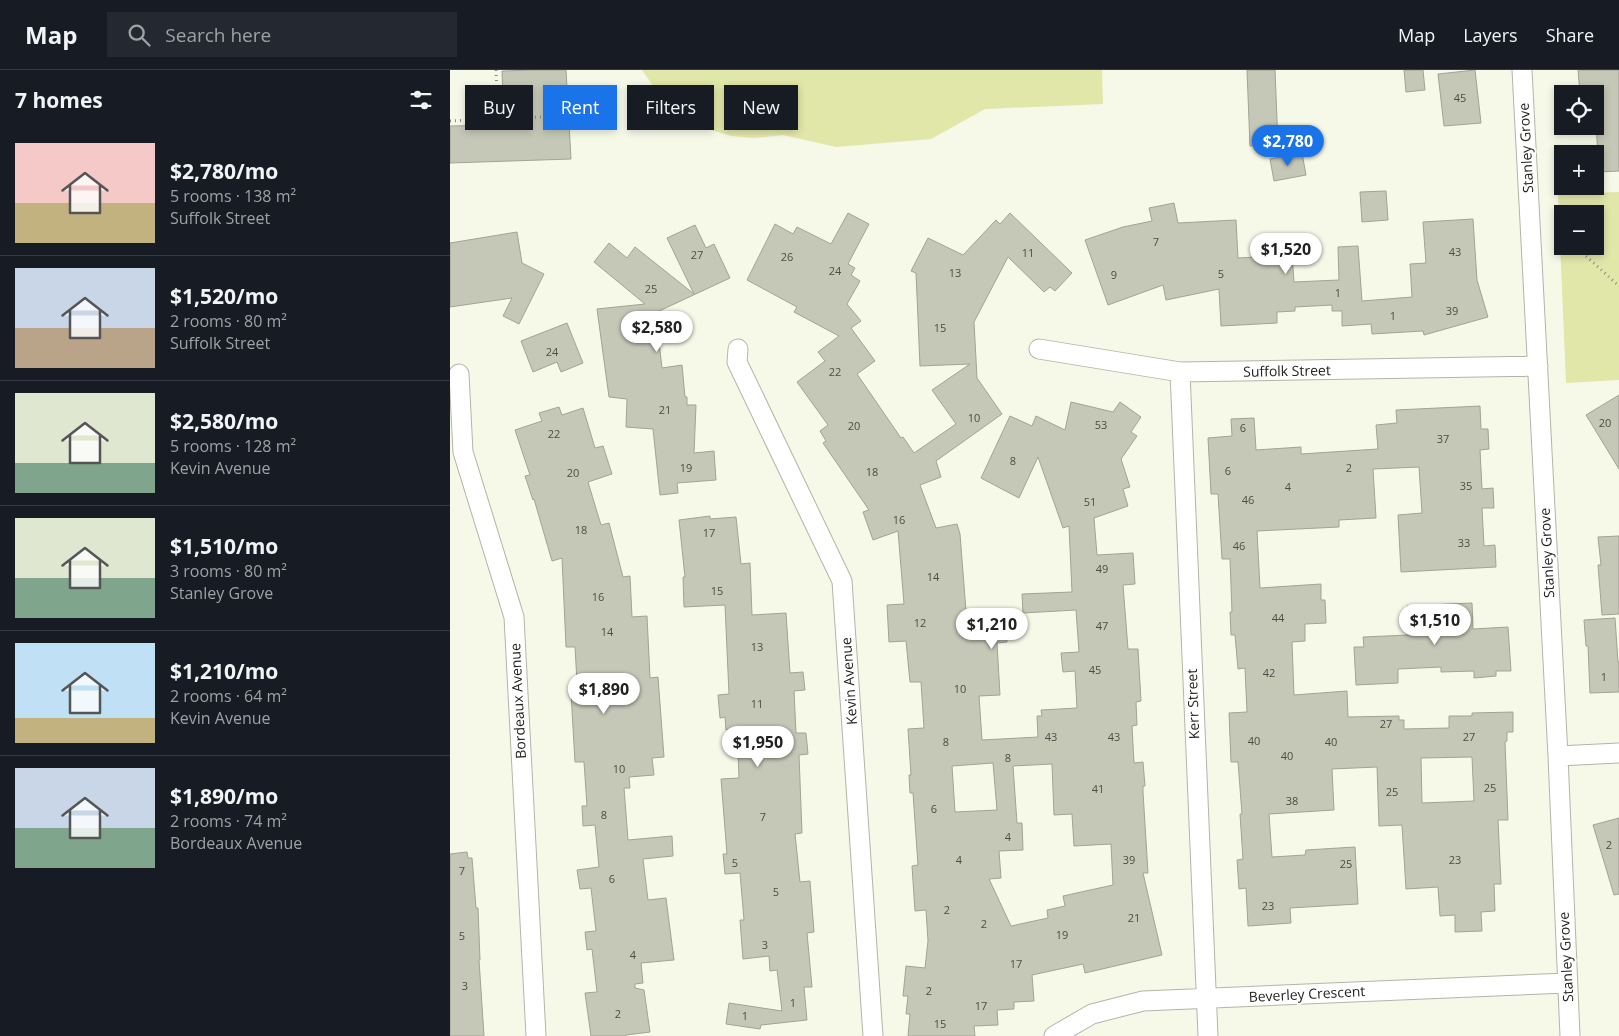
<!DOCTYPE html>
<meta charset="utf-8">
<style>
body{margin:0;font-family:"Open Sans",sans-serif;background:#242831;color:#f1f3f6;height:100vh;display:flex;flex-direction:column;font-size:19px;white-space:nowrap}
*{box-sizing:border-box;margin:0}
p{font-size:16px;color:#9ea1a6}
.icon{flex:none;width:28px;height:28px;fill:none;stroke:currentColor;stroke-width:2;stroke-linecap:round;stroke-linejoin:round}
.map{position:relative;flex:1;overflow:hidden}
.details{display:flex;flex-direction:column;background:#171b24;width:450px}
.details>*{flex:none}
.banner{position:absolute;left:15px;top:15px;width:475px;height:45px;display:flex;gap:10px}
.controls{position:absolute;left:1104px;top:15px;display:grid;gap:10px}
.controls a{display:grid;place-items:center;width:50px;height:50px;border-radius:0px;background:#171b24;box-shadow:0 2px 8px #0003;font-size:25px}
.price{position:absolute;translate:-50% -42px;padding:0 11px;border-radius:18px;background:#fff;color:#222;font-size:16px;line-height:32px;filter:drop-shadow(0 1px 2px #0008)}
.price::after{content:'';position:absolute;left:50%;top:30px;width:15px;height:11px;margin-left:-8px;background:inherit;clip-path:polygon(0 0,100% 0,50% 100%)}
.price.active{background:#1a73e8;color:#fff}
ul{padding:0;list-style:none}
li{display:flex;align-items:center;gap:15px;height:125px;padding:0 15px}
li+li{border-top:1px solid #363941}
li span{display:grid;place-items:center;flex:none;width:140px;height:100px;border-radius:0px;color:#555}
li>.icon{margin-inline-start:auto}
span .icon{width:60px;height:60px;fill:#fffc;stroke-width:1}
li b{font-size:21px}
h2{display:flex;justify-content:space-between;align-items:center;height:60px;padding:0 15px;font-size:21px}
.pill{padding:0 18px;border-radius:0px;background:#171b24;box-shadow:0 2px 8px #0003;font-size:18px;line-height:45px}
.pill.active{background:#1a73e8;color:#fff}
header{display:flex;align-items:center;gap:30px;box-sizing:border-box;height:70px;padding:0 25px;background:#171b24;border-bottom:1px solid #363941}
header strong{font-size:24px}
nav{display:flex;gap:28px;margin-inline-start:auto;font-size:18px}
.search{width:350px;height:45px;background:#242831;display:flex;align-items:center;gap:12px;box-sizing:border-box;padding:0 18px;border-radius:0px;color:#9ea1a6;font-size:19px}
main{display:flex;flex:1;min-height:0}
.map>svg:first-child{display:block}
.green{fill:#e1e6a9;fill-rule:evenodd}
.building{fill:#c5c7b7;stroke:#a2a394;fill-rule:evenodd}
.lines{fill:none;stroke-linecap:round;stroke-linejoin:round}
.minor-casing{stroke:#b4b5a6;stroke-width:21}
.path{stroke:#8c8d82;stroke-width:3;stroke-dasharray:1 4;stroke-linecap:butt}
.minor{stroke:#fff;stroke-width:19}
.labels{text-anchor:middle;stroke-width:4;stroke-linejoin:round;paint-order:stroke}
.number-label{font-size:11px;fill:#4c4d44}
.street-label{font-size:14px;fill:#23241e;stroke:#fff}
</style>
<header>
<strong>Map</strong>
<div class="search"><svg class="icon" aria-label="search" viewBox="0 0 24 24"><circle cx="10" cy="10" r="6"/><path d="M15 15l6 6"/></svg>Search here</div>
<nav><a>Map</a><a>Layers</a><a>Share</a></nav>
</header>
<main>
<section class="details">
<h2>7 homes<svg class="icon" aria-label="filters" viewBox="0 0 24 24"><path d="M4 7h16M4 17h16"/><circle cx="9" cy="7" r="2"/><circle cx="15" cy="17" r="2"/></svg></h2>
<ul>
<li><span style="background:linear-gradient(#f6c9c9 60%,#c2b280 0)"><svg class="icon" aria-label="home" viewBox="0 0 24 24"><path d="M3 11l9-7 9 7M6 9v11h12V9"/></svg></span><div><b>$2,780/mo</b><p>5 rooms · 138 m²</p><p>Suffolk Street</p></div></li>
<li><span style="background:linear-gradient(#c9d6e8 60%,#b9a48a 0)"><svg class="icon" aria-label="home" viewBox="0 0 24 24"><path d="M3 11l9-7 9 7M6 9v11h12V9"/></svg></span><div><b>$1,520/mo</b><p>2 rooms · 80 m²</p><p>Suffolk Street</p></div></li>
<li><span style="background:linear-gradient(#dfe7d0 70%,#7fa58c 0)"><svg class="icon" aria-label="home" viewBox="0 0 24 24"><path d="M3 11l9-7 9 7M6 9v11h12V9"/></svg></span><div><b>$2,580/mo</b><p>5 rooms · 128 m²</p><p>Kevin Avenue</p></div></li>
<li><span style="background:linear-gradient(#dfe7d0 60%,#7fa58c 0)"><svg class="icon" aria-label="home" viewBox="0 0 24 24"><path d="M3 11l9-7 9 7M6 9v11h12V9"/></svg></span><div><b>$1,510/mo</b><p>3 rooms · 80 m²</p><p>Stanley Grove</p></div></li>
<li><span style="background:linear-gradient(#bfe0f5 75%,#c2b280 0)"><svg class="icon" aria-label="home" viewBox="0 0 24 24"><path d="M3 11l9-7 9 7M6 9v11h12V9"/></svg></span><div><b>$1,210/mo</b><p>2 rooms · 64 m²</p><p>Kevin Avenue</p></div></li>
<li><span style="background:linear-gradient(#c9d6e8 60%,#7fa58c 0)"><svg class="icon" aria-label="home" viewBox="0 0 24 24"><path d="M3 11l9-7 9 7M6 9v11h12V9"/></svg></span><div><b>$1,890/mo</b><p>2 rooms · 74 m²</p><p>Bordeaux Avenue</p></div></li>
</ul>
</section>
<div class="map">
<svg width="1169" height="966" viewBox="0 0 1169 966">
<rect width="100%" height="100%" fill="#f6f8e8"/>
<path class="green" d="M192,0H652L653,34L535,39L481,69L386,77L333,65L304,68L282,66L261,60L241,51L224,38L208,23Z
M1169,122V310L1116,313L1108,124ZM1112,144H1145V176H1112Z"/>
<path class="building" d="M84,0H116L121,89L0,93V56L54,55L52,1Z
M797,0H825L828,74L800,76Z
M954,0H973L975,20L956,22Z
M1025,0L1031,53L994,56L988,4Z
M1128,0H1169V101L1149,102L1146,54H1145V24H1130Z
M852,83L856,105L824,111L820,89Z
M936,121L938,150L912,152L910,122Z
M724,133L728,153L786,150L788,188L842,185L844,212L889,210L888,177L908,176L912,231L962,227L960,194L976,193L973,152L1023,149L1027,210L1038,247L974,265L973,261L922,264L921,254L892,256V241H882V235L845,237V241L827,242V253L771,256L769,219L716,230L713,215L658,235L635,170L673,157L702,151L699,138Z
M398,143L419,154L398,194L405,198L401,205L410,211L397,234L411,251L401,258L425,291L407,304L451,368L453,367L464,383L506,354L482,320L520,294L470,296L466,203L461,201L478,168L513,185L546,150L550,154L560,143L622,203L605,221L600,217L594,222L558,187L524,252L527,308L552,344L486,391L491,407L470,415L486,458L507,454L510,464L517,554L555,551L557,572L547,573L550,625L529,626L532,670L588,667L587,646H592L591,640L627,638L625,601L613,602L611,583L629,582L626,540L573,543L572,524L622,522L619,456L613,458L588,387L569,428L531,408L560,346L582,356L586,346L615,360L621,332L663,342L670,332L691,347L681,362L687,366L671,389L680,417L673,419L678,436L644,448L647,485L683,483L685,514L673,515L678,579H688L691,631L686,632L687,655L682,656L684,693L693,692L695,716H693V722L698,803H693L712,885L635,903L633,894L582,905L584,931L564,932V939L547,940L548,955L524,956L525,966H458L460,944H456L458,926H453L456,896L475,898L478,871L476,840L465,841L462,796L468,795L463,723H460L459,705H461L458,659L474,658L471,612H460L456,571L439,572L437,535L454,534L448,461L423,470L413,442L419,440L373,373L376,371L370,361L378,355L347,312L375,291L368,282L389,266L344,242L347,237L297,210L325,154L343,164L347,157L381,174ZM543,693L547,740L505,742L502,696ZM602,694L604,745L622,744L624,776L661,774L663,815L613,826L615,836L597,840L598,848L561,856L539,809L551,808L549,781L573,780L572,753H567L563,696Z
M245,155L256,178L264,174L280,208L207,242L218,251L208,264L212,298L232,295L235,327H237V335H246L244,383L264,381L266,410L227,413L228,423L210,425L203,359L176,357L177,329L159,327L147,239L195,234L144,192L159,173L177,188L185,177L244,224L217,168Z
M67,162L72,193L94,204L69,254L53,246L62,228L0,237V173Z
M117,253L133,293L111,302L107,292L83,302L71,271Z
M1169,325V399L1136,345Z
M1030,336L1031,359H1038L1039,379L1030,380L1032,419L1043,418L1044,438H1032L1034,476L1045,475L1046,497L951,502L948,445L972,443L969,397L923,399L926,448L889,450V457L807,461L810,518L871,514V530H875L876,553L855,554V571L842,572L844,625L897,621L898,647L949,646V650H954V659L999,658V646H1022V643L1063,642V662H1057V671L1055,672L1058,750H1048L1051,814H1044L1045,841L1031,842L1032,861L1005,862V845L990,846L988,817L956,819L952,755L929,756L927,697L882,699L884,740L819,744L822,787L855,785L856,780L905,777L908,834L840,838L841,853L798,856L796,818L789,819L787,790L793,789L790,744H792L788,692H781L779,643L797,642L795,598L788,599L785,565H781L780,542H782L780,489H772L768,424H761L758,368L782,366L781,349L804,348L806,380L851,377V384L928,379L926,355L947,353L946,340ZM1022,687L1024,731L972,733L971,688Z
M109,337L112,345L133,338L145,378L153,376L162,404L138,412L151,455L159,453L173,507L180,506L182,547L197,546L200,608L208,607L214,687L202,688L204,705L179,707L180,718H174L178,770L222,766L223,786L193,789L198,830L216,828L224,890L191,893L193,913L185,914V918L194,920L200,962L176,965V966H141L135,923L147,922L142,879L137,880L135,862L146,861L141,818L130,819L127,800L149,797L145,755L133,756L132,736H137L134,692H125L121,623H124L123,613L127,612L125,577H116L112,488L102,491L84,429L83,430L75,406L80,405L65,360L92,351L89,343Z
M260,446V449L286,447L291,494L300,493L302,545L336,543L340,603L353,602L355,620L344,621L346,663H356L358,684L349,685L352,763L345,764L350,812L360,811L364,862L357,863L362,917H354L357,950L311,955L310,959L276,954L279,933L332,941L327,900L320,901L319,886L293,889L290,850H294L290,803L275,804L273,784H277L271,709L289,708L287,659L276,660L275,647L270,648L268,625L279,624L275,535L234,537L233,507H235L229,450Z
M1169,466V544L1152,545L1148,495H1151L1148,467Z
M1022,533L1023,559L1058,557L1061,601H1046V606L1024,608V601L991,602V597L948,599V613L906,615L904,577H914L913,567L959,565L957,536Z
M1165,548L1168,592H1169V622L1140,623L1138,576H1136L1134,550Z
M1169,748V824L1164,825L1143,755Z
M17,782L18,788H22L26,838H28L30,890H29L34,966H0V784Z"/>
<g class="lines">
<g class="minor-casing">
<path id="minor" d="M1072,0L1108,686L1120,966
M288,279L287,292L392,511L423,966
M589,279L730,302L1088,296
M730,302L758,966
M9,304L13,382L64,547L86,966
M1108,686L1169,683
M604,966L642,944L693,931L1117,913"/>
</g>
<path class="path" d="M46,0L48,49
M30,49V55
M0,51L116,46
M1105,158L1112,165
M1125,176L1169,216"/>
<use href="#minor" class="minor"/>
</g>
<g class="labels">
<g class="number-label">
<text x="1010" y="32">45</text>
<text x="706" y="176">7</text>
<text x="1005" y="186">43</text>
<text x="578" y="187">11</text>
<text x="247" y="189">27</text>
<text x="337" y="191">26</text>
<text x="385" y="205">24</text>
<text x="505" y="207">13</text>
<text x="771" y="208">5</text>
<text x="664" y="209">9</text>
<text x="201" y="223">25</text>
<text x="888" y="227">1</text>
<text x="1002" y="245">39</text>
<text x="943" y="250">1</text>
<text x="490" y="262">15</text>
<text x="102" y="286">24</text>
<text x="385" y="306">22</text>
<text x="215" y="344">21</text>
<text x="524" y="352">10</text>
<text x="1155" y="357">20</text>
<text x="651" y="359">53</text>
<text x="404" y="360">20</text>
<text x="793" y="362">6</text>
<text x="104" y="368">22</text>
<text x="993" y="373">37</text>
<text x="563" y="395">8</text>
<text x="236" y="402">19</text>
<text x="899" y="402">2</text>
<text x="778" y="405">6</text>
<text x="422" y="406">18</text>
<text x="123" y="407">20</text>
<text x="1016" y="420">35</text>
<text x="838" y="421">4</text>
<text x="798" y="434">46</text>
<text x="640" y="436">51</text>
<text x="449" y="454">16</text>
<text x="131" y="464">18</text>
<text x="259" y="467">17</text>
<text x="1014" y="477">33</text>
<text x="789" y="480">46</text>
<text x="652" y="503">49</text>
<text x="483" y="511">14</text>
<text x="267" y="525">15</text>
<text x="148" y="531">16</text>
<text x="828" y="552">44</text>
<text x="470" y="557">12</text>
<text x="652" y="560">47</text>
<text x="157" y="566">14</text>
<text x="307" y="581">13</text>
<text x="645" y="604">45</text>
<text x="819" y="607">42</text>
<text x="1154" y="611">1</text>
<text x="510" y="623">10</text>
<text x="307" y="638">11</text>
<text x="936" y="658">27</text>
<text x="601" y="671">43</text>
<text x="664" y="671">43</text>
<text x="1019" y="671">27</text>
<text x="804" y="675">40</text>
<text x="496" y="676">8</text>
<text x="881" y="676">40</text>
<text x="837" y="690">40</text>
<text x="558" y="692">8</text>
<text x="169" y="703">10</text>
<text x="1040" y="722">25</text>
<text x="648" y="723">41</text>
<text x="942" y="726">25</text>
<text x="842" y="735">38</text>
<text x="484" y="743">6</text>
<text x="154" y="749">8</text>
<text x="313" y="751">7</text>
<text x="558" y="771">4</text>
<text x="1159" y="779">2</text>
<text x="509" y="794">4</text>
<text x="679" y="794">39</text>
<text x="1005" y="794">23</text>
<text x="285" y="797">5</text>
<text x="896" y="798">25</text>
<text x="12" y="805">7</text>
<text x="162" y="813">6</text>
<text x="326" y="826">5</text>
<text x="818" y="840">23</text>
<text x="497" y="844">2</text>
<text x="684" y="852">21</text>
<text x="534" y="858">2</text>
<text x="612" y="869">19</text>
<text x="12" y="870">5</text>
<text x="315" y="879">3</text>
<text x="183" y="889">4</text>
<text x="566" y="898">17</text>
<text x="15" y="920">3</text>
<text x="479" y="925">2</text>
<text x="343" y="937">1</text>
<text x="531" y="940">17</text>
<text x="168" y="948">2</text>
<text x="295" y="950">1</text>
<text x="490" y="958">15</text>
</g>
<g class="street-label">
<text transform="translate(1076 78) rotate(-93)" y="5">Stanley Grove</text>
<text transform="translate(837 301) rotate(-1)" y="5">Suffolk Street</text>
<text transform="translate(1097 483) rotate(-93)" y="5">Stanley Grove</text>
<text transform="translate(399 611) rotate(-94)" y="5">Kevin Avenue</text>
<text transform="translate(68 631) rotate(-93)" y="5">Bordeaux Avenue</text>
<text transform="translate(743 634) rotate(-92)" y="5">Kerr Street</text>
<text transform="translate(1116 887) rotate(-93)" y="5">Stanley Grove</text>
<text transform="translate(857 924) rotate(-3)" y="5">Beverley Crescent</text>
</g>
</g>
</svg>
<div class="controls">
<a><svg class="icon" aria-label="locate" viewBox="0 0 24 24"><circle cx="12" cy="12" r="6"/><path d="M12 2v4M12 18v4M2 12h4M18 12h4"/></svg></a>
<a>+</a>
<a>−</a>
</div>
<b class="price active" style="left:838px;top:97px">$2,780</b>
<b class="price" style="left:836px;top:205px">$1,520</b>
<b class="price" style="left:207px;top:283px">$2,580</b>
<b class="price" style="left:985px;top:576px">$1,510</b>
<b class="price" style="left:542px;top:580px">$1,210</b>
<b class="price" style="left:154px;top:645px">$1,890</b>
<b class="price" style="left:308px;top:698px">$1,950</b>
<div class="banner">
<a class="pill">Buy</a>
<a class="pill active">Rent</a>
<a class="pill">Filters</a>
<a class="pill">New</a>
</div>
</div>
</main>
